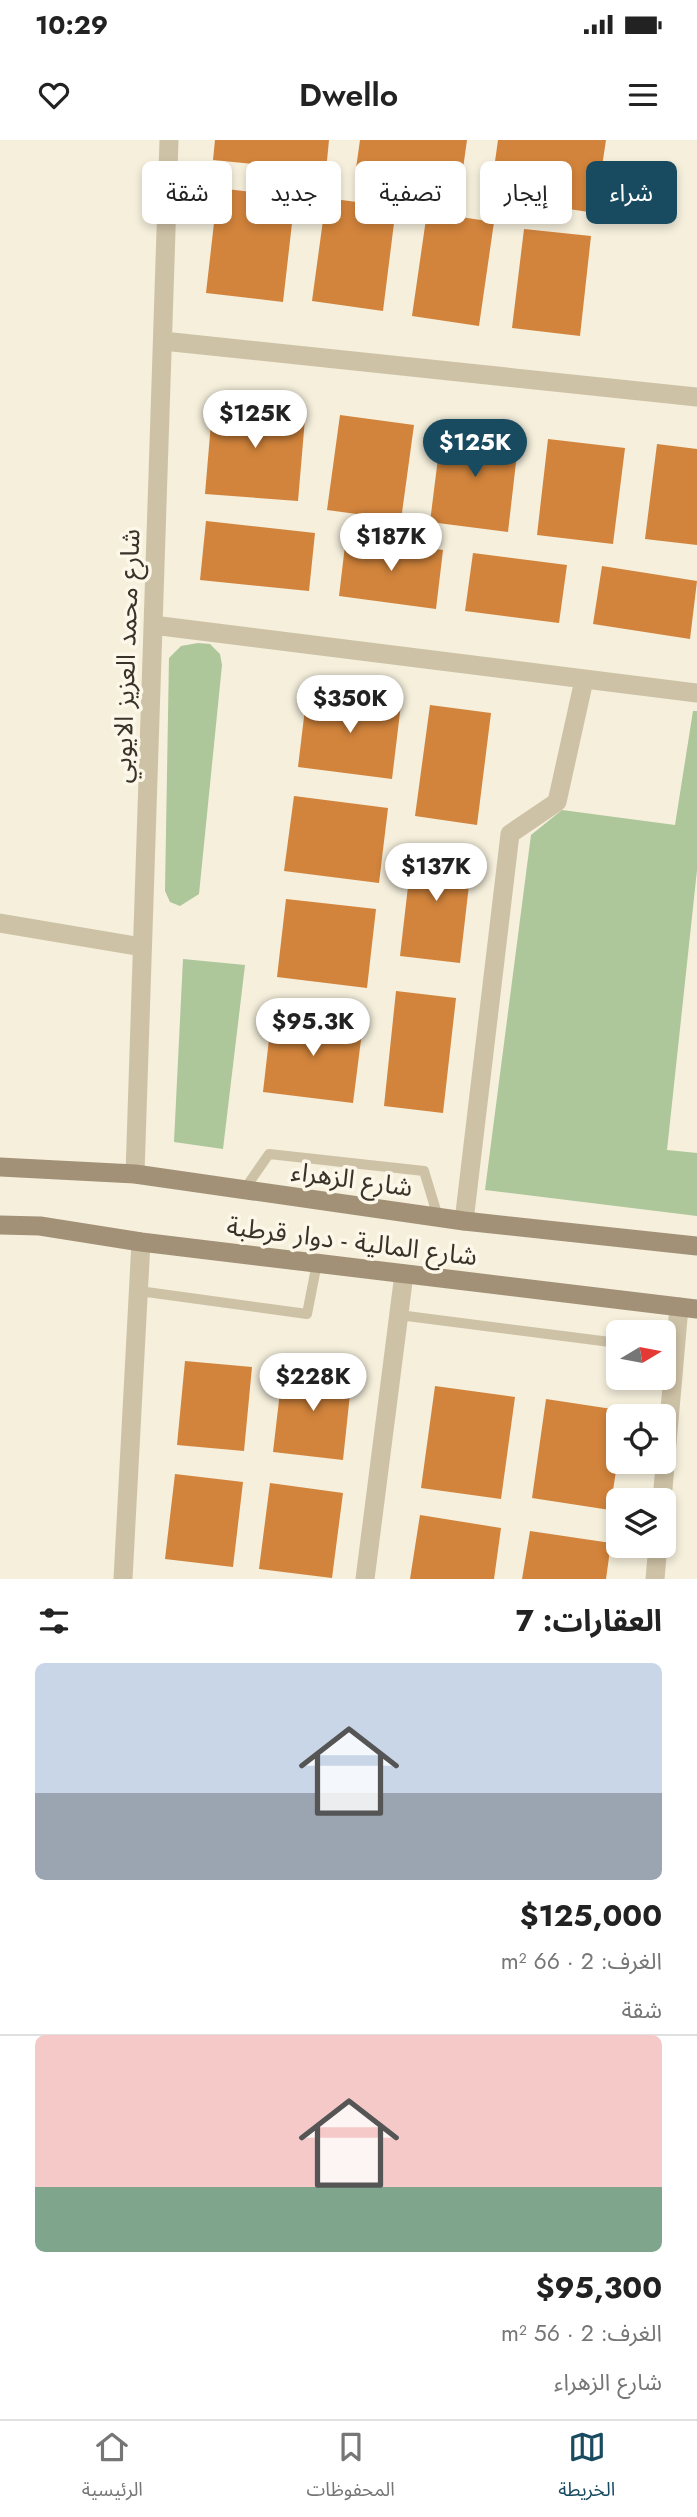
<!DOCTYPE html>
<html lang="ar">
<meta charset="utf-8">
<style>
body{margin:0;font-family:Jost,"Noto Sans Arabic",sans-serif;background:#f6f6f6;color:#222;direction:rtl;height:100vh;display:flex;flex-direction:column;font-size:26px;white-space:nowrap}
*{box-sizing:border-box;margin:0}
p{font-size:23px;color:#767676}
.icon{flex:none;width:38px;height:38px;fill:none;stroke:currentColor;stroke-width:2;stroke-linecap:round;stroke-linejoin:round}
.map{position:relative;height:1439px;overflow:hidden;direction:ltr}
.panel{display:flex;flex-direction:column;background:#fff;flex:1}
.panel>*{flex:none}
.banner{position:absolute;left:21px;top:21px;width:656px;height:63px;direction:rtl;display:flex;gap:14px}
.needle{width:46px;rotate:80deg}
.controls{position:absolute;left:606px;top:1180px;display:grid;gap:14px}
.controls a{display:grid;place-items:center;width:70px;height:70px;border-radius:10px;background:#fff;box-shadow:0 4px 10px #0003;font-size:35px}
.price{position:absolute;translate:-50% -60px;padding:0 16px;border-radius:24px;background:#fff;color:#222;font-size:23px;line-height:46px;filter:drop-shadow(0 2px 4px #0008)}
.price::after{content:'';position:absolute;left:50%;top:42px;width:21px;height:16px;margin-left:-10px;background:inherit;clip-path:polygon(0 0,100% 0,50% 100%)}
.price.active{background:#184a60;color:#fff}
ul{padding:0;list-style:none}
li{display:grid;align-content:center;gap:14px;height:371px;padding:0 35px}
li+li{border-top:2px solid #e0e0e0}
li span{display:grid;place-items:center;height:217px;border-radius:10px;color:#555}
li>.icon{margin-inline-start:auto}
span .icon{width:126px;height:126px;fill:#fffc;stroke-width:1}
li b{font-size:30px}
h2{display:flex;justify-content:space-between;align-items:center;height:84px;padding:0 35px;font-size:30px}
.tag{padding:0 24px;border-radius:10px;background:#fff;box-shadow:0 4px 10px #0003;font-size:24px;line-height:63px}
.tag.active{background:#184a60;color:#fff}
.status{display:flex;justify-content:space-between;align-items:center;height:49px;padding:0 35px;background:#fff;direction:ltr}
.status svg{height:19px;fill:currentColor}
header{display:flex;justify-content:space-between;align-items:center;height:91px;padding:0 35px;background:#fff;font-size:32px;font-weight:600}
.dock{display:flex;justify-content:space-around;align-items:center;height:98px;border-top:2px solid #e0e0e0;background:#fff;font-size:19px;color:#767676}
.dock a{display:grid;justify-items:center;gap:4px}
.dock .active{color:#184a60}
.map>svg:first-child{display:block}
.green{fill:#adc69a}
.building{fill:#d2843c}
.lines{fill:none;stroke-linecap:round;stroke-linejoin:round}
.service{stroke:#cec2a6;stroke-width:10}
.minor{stroke:#cec2a6;stroke-width:19}
.secondary{stroke:#a29177;stroke-width:19}
.labels{text-anchor:middle;stroke-width:7;stroke-linejoin:round;paint-order:stroke}
.street-label{font-size:26px;fill:#3a3228;stroke:#fcf7e9}
</style>
<div class="status"><b>10:29</b><svg viewBox="0 0 49 12"><path d="M0 12V9h3v3zM5 12V6h3v6zM10 12V3h3v9zM15 12V0h3v12zM26 1h20v11H26zM47 4h2v5h-2z"/></svg></div>
<header><svg class="icon" aria-label="menu" viewBox="0 0 24 24"><path d="M4 6h16M4 12h16M4 18h16"/></svg>Dwello<svg class="icon" aria-label="heart" viewBox="0 0 24 24"><path d="M12 20l-8-8c-3-5 5-10 8-4 3-6 11-1 8 4z"/></svg></header>
<div class="map">
<svg width="697" height="1439" viewBox="0 0 697 1439">
<rect width="100%" height="100%" fill="#f5efdc"/>
<path class="green" d="M198,503L210,504L220,514L222,525L199,754L180,766L170,762L165,751L169,518L181,506Z
M693,571H697V730L667,1010L697,1013V1076L485,1050L531,695L562,670L675,685Z
M183,819L245,825L223,1009L174,1002Z"/>
<path class="building" d="M215,0H329L326,31L213,20Z
M360,0H467L460,50L355,35Z
M498,0H606L595,73L490,57Z
M218,48L295,57L283,162L206,153Z
M326,58L396,67L383,171L312,161Z
M427,72L494,82L479,186L412,176Z
M524,89L591,96L580,196L512,188Z
M213,259L306,267L298,361L205,354Z
M340,275L414,285L401,380L327,370Z
M442,286L519,296L508,392L430,382Z
M548,299L625,308L613,404L537,395Z
M657,304L697,309V405L645,399Z
M206,381L315,393L309,451L200,440Z
M346,397L443,410L436,469L339,456Z
M473,413L567,425L559,483L465,471Z
M602,426L697,441L690,499L593,484Z
M307,552L401,564L392,639L298,627Z
M430,565L491,573L477,685L415,676Z
M294,656L388,668L379,743L284,731Z
M413,703L473,710L460,823L400,816Z
M286,759L376,769L367,848L277,837Z
M396,851L456,858L443,973L384,966Z
M272,873L363,884L353,963L263,952Z
M185,1221L252,1227L244,1311L177,1305Z
M283,1226L352,1235L343,1320L273,1312Z
M435,1246L515,1257L501,1359L421,1348Z
M546,1259L625,1271L624,1276H618V1318L610,1370L532,1358Z
M175,1334L243,1342L233,1427L165,1419Z
M270,1343L343,1353L332,1438L259,1429Z
M420,1375L501,1388L494,1439H410Z
M530,1391L611,1403L606,1439H522Z"/>
<g class="lines">
<path class="service" d="M244,1050L269,1014L424,1031L438,1077
M139,1151L307,1174L317,1123
M399,1175L618,1203"/>
<path class="minor" d="M163,201L697,257
M153,485L697,553
M0,783L142,807
M135,1034L169,0
M464,1081L510,694L557,662L584,540
M662,1360L679,1167
M123,1439L141,1102
M365,1439L404,1134
M655,1439L658,1405"/>
<path class="secondary" d="M0,1027L135,1034L464,1081L697,1106
M0,1085L40,1086L141,1102L697,1169"/>
</g>
<g class="labels">
<g class="street-label">
<text transform="translate(126 516) rotate(-88)" y="9">شارع محمد العزيز الايوبي</text>
<text transform="translate(352 1039) rotate(8)" y="9">شارع الزهراء</text>
<text transform="translate(352 1101) rotate(7)" y="9">شارع المالية - دوار قرطبة</text>
</g>
</g>
</svg>
<div class="controls">
<a><svg class="needle" viewBox="-14 -14 28 28"><path d="M0-13l5 13h-10z" fill="#e53935"/><path d="M0 13l5-13h-10z" fill="#767676"/></svg></a>
<a><svg class="icon" aria-label="locate" viewBox="0 0 24 24"><circle cx="12" cy="12" r="6"/><path d="M12 2v4M12 18v4M2 12h4M18 12h4"/></svg></a>
<a><svg class="icon" aria-label="layers" viewBox="0 0 24 24"><path d="M12 4l9 5-9 5-9-5zM3 14l9 5 9-5"/></svg></a>
</div>
<b class="price" style="left:255px;top:310px">$125K</b>
<b class="price active" style="left:475px;top:339px">$125K</b>
<b class="price" style="left:391px;top:433px">$187K</b>
<b class="price" style="left:350px;top:595px">$350K</b>
<b class="price" style="left:436px;top:763px">$137K</b>
<b class="price" style="left:313px;top:918px">$95.3K</b>
<b class="price" style="left:313px;top:1273px">$228K</b>
<div class="banner">
<a class="tag active">شراء</a>
<a class="tag">إيجار</a>
<a class="tag">تصفية</a>
<a class="tag">جديد</a>
<a class="tag">شقة</a>
</div>
</div>
<section class="panel">
<h2>العقارات: 7<svg class="icon" aria-label="filters" viewBox="0 0 24 24"><path d="M4 7h16M4 17h16"/><circle cx="9" cy="7" r="2"/><circle cx="15" cy="17" r="2"/></svg></h2>
<ul>
<li><span style="background:linear-gradient(#c9d6e8 60%,#9aa5b1 0)"><svg class="icon" aria-label="home" viewBox="0 0 24 24"><path d="M3 11l9-7 9 7M6 9v11h12V9"/></svg></span><div><b>$125,000</b><p>الغرف: 2 · 66 m²</p><p>شقة</p></div></li>
<li><span style="background:linear-gradient(#f6c9c9 70%,#7fa58c 0)"><svg class="icon" aria-label="home" viewBox="0 0 24 24"><path d="M3 11l9-7 9 7M6 9v11h12V9"/></svg></span><div><b>$95,300</b><p>الغرف: 2 · 56 m²</p><p>شارع الزهراء</p></div></li>
</ul>
</section>
<nav class="dock">
<a class="active"><svg class="icon" aria-label="map" viewBox="0 0 24 24"><path d="M3 6l6-2 6 2 6-2v14l-6 2-6-2-6 2zM9 4v14M15 6v14"/></svg>الخريطة</a>
<a><svg class="icon" aria-label="saved" viewBox="0 0 24 24"><path d="M7 4h10v16l-5-4-5 4z"/></svg>المحفوظات</a>
<a><svg class="icon" aria-label="home" viewBox="0 0 24 24"><path d="M3 11l9-7 9 7M6 9v11h12V9"/></svg>الرئيسية</a>
</nav>
